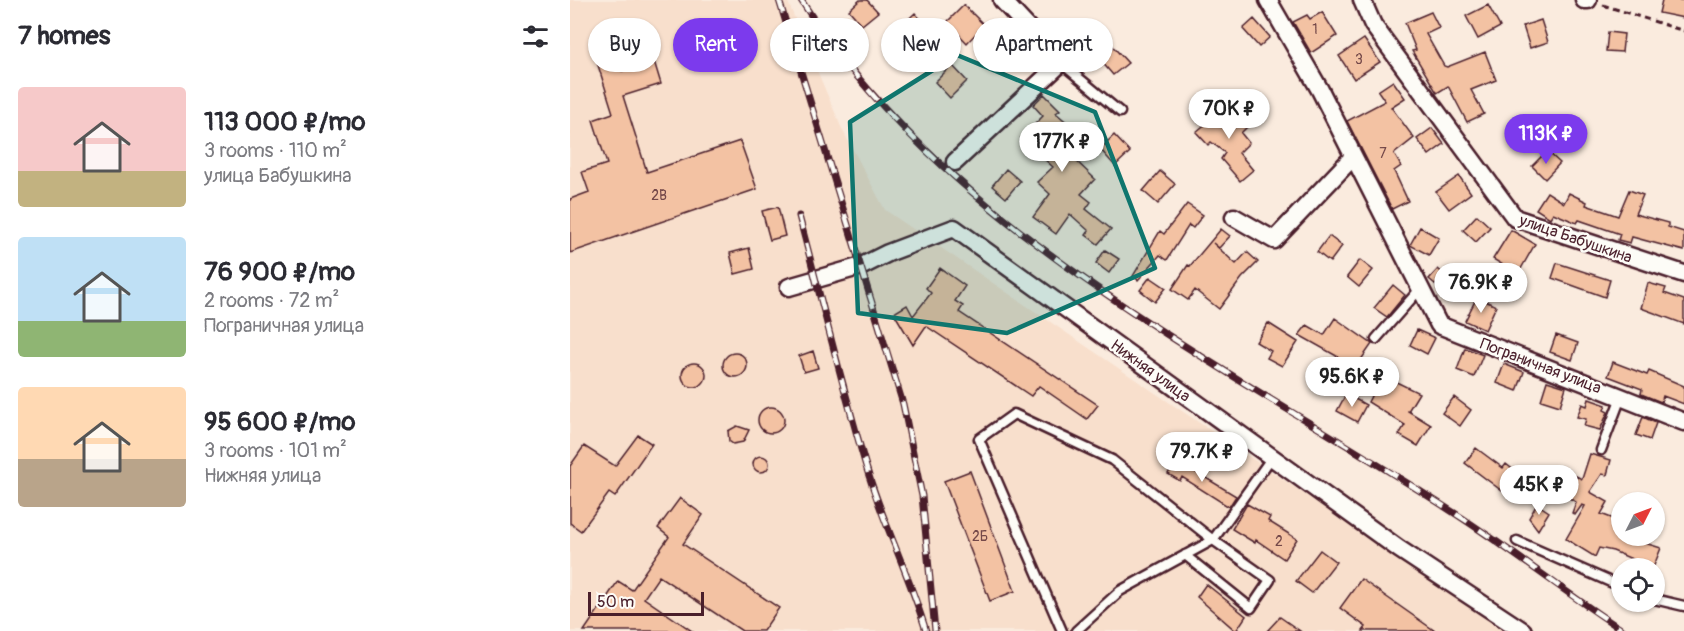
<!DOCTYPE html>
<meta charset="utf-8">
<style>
body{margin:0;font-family:Pangolin,sans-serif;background:#f2f2f3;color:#2b2b33;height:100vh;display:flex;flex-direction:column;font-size:22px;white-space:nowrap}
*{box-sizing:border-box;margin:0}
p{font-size:20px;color:#7c7c81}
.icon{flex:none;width:33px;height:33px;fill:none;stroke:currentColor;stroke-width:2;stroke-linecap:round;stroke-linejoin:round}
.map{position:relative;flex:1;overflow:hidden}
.panel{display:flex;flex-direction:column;background:#fff;width:570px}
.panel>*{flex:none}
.banner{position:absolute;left:18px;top:18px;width:570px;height:54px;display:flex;gap:12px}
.needle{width:39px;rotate:48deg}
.buttons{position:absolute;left:1041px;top:492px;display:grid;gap:12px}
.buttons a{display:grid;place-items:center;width:54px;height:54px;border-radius:50%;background:#fff;box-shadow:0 2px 4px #0004;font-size:30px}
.scale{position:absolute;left:18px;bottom:15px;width:116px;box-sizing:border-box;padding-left:6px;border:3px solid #4a1f2b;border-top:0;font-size:16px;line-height:21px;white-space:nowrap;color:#4a1f2b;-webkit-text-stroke:4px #fdfcf7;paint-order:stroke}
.price{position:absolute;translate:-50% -51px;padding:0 14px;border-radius:21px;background:#fff;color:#222;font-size:20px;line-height:39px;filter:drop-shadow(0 2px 3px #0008)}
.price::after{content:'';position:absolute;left:50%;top:36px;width:18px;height:14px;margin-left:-9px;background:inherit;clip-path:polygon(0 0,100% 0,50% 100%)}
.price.active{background:#7c3aed;color:#fff}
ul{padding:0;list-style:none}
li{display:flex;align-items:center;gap:18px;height:150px;padding:0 18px}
li span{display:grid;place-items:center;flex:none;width:168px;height:120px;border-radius:6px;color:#555}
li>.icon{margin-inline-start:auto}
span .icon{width:72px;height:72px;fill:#fffc;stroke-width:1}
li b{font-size:26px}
h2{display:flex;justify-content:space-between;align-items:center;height:72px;padding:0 18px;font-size:26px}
.chip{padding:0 21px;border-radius:27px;background:#fff;box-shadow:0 2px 4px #0004;font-size:21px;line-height:54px}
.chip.active{background:#7c3aed;color:#fff}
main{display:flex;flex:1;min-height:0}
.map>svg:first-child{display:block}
.built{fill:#f8dfcc}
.building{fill:#f3c2a3;stroke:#4a1f2b;stroke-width:1.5}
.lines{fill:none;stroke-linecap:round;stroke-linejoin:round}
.service-casing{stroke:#4a1f2b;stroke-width:13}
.minor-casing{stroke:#4a1f2b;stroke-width:21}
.path{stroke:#4a1f2b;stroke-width:3;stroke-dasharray:6 4.5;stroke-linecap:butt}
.service{stroke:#fdfcf7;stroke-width:8}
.minor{stroke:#fdfcf7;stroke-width:16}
.rail-casing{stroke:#4a1f2b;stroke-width:7}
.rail{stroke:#fdfcf7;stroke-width:4.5;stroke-dasharray:14;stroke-linecap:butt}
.marked{fill:#0f766e;fill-opacity:0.2;stroke:#0f766e;stroke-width:4.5;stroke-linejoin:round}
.labels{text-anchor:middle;stroke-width:5;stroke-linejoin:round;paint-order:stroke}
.number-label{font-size:14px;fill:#744849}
.street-label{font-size:16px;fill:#4a1f2b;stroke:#fdfcf7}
</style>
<main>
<section class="panel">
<h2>7 homes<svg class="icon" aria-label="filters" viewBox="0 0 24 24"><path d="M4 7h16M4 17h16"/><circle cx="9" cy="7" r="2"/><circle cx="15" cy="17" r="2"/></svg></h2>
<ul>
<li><span style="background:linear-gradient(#f6c9c9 70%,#c2b280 0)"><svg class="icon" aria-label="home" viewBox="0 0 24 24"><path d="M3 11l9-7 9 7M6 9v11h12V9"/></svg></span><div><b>113 000 ₽/mo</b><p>3 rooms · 110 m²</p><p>улица Бабушкина</p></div></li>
<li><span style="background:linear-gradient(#bfe0f5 70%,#8fb573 0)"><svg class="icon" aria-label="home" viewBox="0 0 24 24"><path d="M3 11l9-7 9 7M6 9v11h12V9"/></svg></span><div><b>76 900 ₽/mo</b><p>2 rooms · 72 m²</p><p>Пограничная улица</p></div></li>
<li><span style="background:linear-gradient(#ffd9b3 60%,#b9a48a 0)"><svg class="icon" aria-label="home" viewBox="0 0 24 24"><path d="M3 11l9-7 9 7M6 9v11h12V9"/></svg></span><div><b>95 600 ₽/mo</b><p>3 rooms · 101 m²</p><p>Нижняя улица</p></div></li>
</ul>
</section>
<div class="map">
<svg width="1114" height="631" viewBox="0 0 1114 631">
<rect width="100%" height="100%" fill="#faebde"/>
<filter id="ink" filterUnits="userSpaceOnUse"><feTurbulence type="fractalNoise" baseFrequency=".0167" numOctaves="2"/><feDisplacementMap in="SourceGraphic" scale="12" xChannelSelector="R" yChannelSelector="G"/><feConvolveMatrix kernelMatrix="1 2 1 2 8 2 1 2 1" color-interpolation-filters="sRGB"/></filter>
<g filter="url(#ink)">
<path class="built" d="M0,0H217L272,129L315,210L937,631H0Z"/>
<path class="building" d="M290,0H297L308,12L292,25L279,10Z
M1092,0H1114V18L1089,13Z
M394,5L414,25L397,43L377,22Z
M918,5L930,27L908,39L896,16Z
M752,12L767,36L741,53L723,22L737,15L740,19Z
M861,12L869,28L856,34L874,66L877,67L915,52L926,80L901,90L914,114L897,122L878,86L867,93L842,51L846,50L835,23Z
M345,13L364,34L347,51L328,29Z
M684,19L700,37L689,47L673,29Z
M971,20L978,42L960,48L953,26Z
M526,28L558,63L543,75L513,40Z
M1038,32L1054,34L1052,52L1036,51Z
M794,39L810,62L784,79L769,56Z
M47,56L52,71L84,61L91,84L53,96L77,172L170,141L187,189L0,253V199L19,192L12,172L37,164L23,120L43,113L27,62Z
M382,65L397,81L380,98L365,82Z
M823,81L835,98L821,107L844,138L824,154L831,166L824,171L838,201L822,209L777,121L815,101L808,91Z
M474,94L490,110L486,113L514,137L499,154L525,179L511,194L521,202L516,209L541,229L528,244L516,235L519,231L500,214L486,234L463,217L480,194L467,182L483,167L451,138L473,116L463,105Z
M662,105L680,124L671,133L679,143L669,153L683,170L670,181L651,159L655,153L641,142L638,145L626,132L639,121L641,124Z
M862,128L874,144L859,155L847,139Z
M544,135L560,152L545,166L530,149Z
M977,151L990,163L975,179L962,166Z
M436,169L450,181L436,198L422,186Z
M590,171L605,184L588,204L573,191Z
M889,176L901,193L879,209L866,192Z
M1059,190L1073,195L1065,214L1098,223V227L1114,232V251L1062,237L1060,243L1048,240L1050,234L1009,220L1007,223L983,213L980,218L966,209L977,192L994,203L999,193L1017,202L1016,205L1048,216Z
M617,204L633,215L623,228L619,225L597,260L590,255L568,280L563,276L590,231L594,234Z
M208,207L215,236L200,240L192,211Z
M907,215L920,227L906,242L893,230Z
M850,227L869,238L859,255L840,245Z
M651,229L660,236L649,248L643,243L666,264L677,252L688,262L672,278L649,309L625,290L618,300L602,289L618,265L620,266Z
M941,230L965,244L948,274L923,259Z
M759,236L772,246L760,262L747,252Z
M179,248L184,269L165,274L160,253Z
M535,250L549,259L539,273L526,263Z
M790,260L803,270L789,287L777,277Z
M987,263L1040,280L1035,297L982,278Z
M370,268L395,286L385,301L393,306L389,312L528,405L517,419L469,386L461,396L356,326L343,345L324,313L337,305L343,316L361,293L356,288Z
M868,269L881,280L872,290L859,279Z
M580,277L596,288L585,302L570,290Z
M1078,283L1096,288L1094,293L1114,300V324L1071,308Z
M823,285L835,295L817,317L804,308Z
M907,297L926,306L915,330L895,321Z
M765,318L802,344L786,367L729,335L737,325L754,335Z
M698,323L728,342L712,366L697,358L701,351L686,342Z
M847,330L865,338L857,354L840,345Z
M986,335L1008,343L1002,360L980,352Z
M895,348L913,355L904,377L887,370Z
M243,351L248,368L234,372L229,356Z
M153 365a12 12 0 1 1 24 0a12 12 0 1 1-24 0Z
M1043,362L1077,375L1079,371L1114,386V404L1093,396L1091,402L1071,394L1072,389L1038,376Z
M112 375a12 12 0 1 1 24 0a12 12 0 1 1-24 0Z
M934,364L954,372L947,391L927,383Z
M812,375L849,393L838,411L861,425L848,446L829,435L835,425L798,402Z
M977,381L996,387L990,406L971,400Z
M776,394L796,405L787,422L767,411Z
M884,397L901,410L890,426L872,413Z
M1019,399L1036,405L1034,410L1038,412L1030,430L1014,426L1016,419L1007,417L1012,404L1017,406Z
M188 420a13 13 0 1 1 26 0a13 13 0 1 1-26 0Z
M1073,417L1086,423L1080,440L1066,435Z
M167,426L179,430L173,442L163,444L159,441L158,431Z
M68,435L82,444L45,497L39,493L11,531L0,523V466L14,446L45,466Z
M906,448L933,468L936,464L946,472L932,491L895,463Z
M1020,454L1041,460L1037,475L1032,474L1020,492L1038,502L1031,514L1052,522V536L1091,548L1083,568L1043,551L1029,548L1025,557L996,539L1015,506L1012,505L1005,515L1002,513L1006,502L994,495L1006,476L1012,479Z
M183 464a8 8 0 1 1 16 0a8 8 0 1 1-16 0Z
M606,460L666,496L659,507L612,477L610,481L598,474Z
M400,471L445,591L420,601L374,481Z
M110,498L133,515L113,544L209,608L193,631H172L89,576L74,598L122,631H14L48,581L62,590L99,537L88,528Z
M677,504L700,517L698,521L727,539L714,559L686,540L685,543L662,529Z
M967,504L979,512L968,530L959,518Z
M750,550L766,562L742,593L726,581Z
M791,579L865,631H793L796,627L770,608Z
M636,584L676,616L666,631L627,597Z
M710,617L730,631H697Z"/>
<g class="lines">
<g class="service-casing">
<path id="service" d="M491,63L550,112
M806,339L850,289
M1031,450L1051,397
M947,541L1052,587
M1084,599L1114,606
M492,631L409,439L444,414L542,460L643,540L700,580L681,608L615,555
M506,631L550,591L643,540L702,457"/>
</g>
<g class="minor-casing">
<path id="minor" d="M698,0L750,90L869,325L1114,422
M792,0L803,25L945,218L1114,274
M1014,0H1018
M385,162L491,63L432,0
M664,217L704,240L782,158
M219,287L292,266L318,253L384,228L829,549L953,631"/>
</g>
<path class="path" d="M1033,5L1114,31"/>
<use href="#service" class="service"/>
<use href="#minor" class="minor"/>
<g class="rail-casing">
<path id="rail" d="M209,0L333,404L352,496L365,631
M231,0C381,235 659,366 886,514C943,551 997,594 1054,631
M229,216C251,298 271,382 295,463C312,521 339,574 356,631"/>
</g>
<use href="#rail" class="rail"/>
</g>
</g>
<path class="marked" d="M387,55L525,112L585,268L437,333L288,313L280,122Z"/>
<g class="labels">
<g class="number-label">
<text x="745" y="34">1</text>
<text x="789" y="64">3</text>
<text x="813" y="158">7</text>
<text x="89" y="200">2В</text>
<text x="410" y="541">2Б</text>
<text x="709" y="546">2</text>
</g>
<g class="street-label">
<text transform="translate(1006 238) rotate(19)" y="6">улица Бабушкина</text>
<text transform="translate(971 365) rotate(21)" y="6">Пограничная улица</text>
<text transform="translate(581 370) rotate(36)" y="6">Нижняя улица</text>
</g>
</g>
</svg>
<div class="buttons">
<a><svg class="needle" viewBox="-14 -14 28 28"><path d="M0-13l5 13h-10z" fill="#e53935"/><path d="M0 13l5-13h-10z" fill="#7c7c81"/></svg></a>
<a><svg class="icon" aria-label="locate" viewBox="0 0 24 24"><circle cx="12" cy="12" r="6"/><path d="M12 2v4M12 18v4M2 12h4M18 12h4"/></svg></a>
</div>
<div class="scale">50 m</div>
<b class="price" style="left:659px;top:140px">70K ₽</b>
<b class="price active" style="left:976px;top:165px">113K ₽</b>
<b class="price" style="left:492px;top:173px">177K ₽</b>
<b class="price" style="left:911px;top:314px">76.9K ₽</b>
<b class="price" style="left:782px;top:408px">95.6K ₽</b>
<b class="price" style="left:632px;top:483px">79.7K ₽</b>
<b class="price" style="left:969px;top:516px">45K ₽</b>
<div class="banner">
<a class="chip">Buy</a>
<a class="chip active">Rent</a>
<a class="chip">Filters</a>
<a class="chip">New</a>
<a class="chip">Apartment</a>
</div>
</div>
</main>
